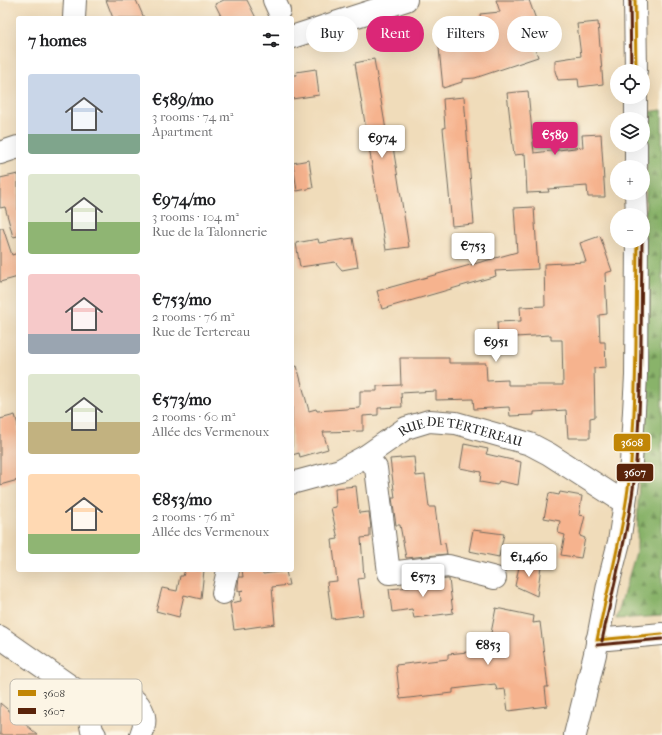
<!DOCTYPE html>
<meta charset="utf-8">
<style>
body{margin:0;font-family:"IM FELL French Canon",serif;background:#f2f2f2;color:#202124;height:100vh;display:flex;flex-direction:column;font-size:15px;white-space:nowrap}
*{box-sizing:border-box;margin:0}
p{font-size:13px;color:#757577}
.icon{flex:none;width:22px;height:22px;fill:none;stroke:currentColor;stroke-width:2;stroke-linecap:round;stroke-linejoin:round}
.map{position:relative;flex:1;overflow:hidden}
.drawer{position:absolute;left:16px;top:16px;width:278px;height:556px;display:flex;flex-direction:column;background:#fff;border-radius:4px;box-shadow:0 4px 16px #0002}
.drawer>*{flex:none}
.hud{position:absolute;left:306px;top:16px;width:296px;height:36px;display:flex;gap:8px}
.tools{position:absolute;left:610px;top:64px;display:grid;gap:8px}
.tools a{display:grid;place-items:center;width:40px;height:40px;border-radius:50%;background:#fff;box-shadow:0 4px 16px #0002;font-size:20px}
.price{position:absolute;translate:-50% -34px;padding:0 9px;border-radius:4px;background:#fff;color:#222;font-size:13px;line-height:26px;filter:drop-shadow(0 1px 2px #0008)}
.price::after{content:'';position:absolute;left:50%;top:24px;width:12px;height:9px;margin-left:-6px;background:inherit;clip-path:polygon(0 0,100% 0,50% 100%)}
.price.active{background:#db2777;color:#fff}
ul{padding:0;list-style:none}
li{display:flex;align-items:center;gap:12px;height:100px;padding:0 12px}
li span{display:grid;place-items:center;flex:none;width:112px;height:80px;border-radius:4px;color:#555}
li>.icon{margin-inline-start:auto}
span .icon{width:48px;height:48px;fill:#fffc;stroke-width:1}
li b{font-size:17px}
h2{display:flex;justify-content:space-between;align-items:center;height:48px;padding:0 12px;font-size:17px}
.chip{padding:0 14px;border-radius:18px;background:#fff;box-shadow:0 4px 16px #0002;font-size:14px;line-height:36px}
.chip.active{background:#db2777;color:#fff}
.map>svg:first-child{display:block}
.forest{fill:url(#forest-firs);stroke:#5a6f4a}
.building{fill:#f6b38e}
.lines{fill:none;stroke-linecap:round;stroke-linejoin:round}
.street-casing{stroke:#70695d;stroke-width:24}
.street{stroke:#fff;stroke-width:22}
.bus-1-casing{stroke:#fcf5e5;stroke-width:6}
.bus-2-casing{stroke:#fcf5e5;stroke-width:6}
.bus-1{stroke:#c18606;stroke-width:3}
.bus-2{stroke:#5a230a;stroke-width:3}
.labels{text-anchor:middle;stroke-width:3;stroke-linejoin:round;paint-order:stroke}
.street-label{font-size:13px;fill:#2b2b2b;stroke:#fcf5e5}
.key{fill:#fcf5e5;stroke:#bdb8ad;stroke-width:1}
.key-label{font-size:11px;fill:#2b2b2b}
.line-badge{stroke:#fcf5e5;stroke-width:1.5}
.badge-label{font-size:11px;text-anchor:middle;font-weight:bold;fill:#fff}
</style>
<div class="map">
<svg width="662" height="735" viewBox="0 0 662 735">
<defs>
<pattern id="forest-firs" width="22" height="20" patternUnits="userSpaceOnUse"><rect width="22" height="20" fill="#89b36a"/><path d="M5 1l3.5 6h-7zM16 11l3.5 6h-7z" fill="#709257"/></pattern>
</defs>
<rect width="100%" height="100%" fill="#fcf5e5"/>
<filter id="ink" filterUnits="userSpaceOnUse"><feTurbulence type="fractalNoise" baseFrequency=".025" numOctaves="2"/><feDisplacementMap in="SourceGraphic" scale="8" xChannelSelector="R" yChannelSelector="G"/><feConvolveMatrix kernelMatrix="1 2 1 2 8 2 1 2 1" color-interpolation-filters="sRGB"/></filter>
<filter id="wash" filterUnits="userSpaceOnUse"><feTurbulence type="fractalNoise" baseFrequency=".012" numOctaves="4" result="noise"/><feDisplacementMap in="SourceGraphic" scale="16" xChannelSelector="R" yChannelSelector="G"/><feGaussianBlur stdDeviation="0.9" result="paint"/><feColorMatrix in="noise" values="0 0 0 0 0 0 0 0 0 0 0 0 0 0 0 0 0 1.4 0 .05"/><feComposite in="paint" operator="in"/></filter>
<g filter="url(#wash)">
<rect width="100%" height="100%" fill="#f0dcba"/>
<path class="forest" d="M662,110V616L616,619L637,549L648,112Z"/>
<g id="blocks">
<path class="building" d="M106,0H136L144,18H113Z
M224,0H247L256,18H222L215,4Z
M496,0H529L538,25L528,27L538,57L475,78L462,79V82L443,88L438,38L482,35L480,14L500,12Z
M598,22L603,84L579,87L578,79L558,80L555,71V60L581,56L577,24Z
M374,59L389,148L393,147L409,247L386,250L355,63Z
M316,69L319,95L292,99V75H297L296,72Z
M528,91L534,153L583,147L582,135L601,134L605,197H588L587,186L548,189L549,192L527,193L525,154L514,155L507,93Z
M464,97L474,224L452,226L443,128H445L443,99Z
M309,160L313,188L297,191L293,163Z
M18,174V236L13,237L5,207L0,208V178Z
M534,207L538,269L495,271L496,276L382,309L377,291L517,252L514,208Z
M0,228H3L12,255L18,253V277L0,282Z
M600,236L612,271L605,273L607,314L599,315L600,342H605L606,367L594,368L595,417L590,418V438H568L566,410L534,412V415L510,416L509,407L474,409L473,399L436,400V391L401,393L402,407L378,408V415L363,416V431L323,432L328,449L300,457L299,453L292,455V367L297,366L309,411L316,409L317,411L360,408V391H377V386L401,385L400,358H449V363H486L487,381L508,380V385H563L562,340H551V335L498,338L497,322L521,321L520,307L545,306L544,264L586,262L580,243Z
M353,238L358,267L342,270L335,262L300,267L296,243L318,239L319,243Z
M15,415L18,425V480L0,485V419Z
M464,444L488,449L486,454L521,462L518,485L499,481L497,485L480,482L481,472L460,468Z
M414,457L416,476L425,475L429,507H435L440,544L445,543L447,554L406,558L400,525H396L392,498H395L390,459Z
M356,486L359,513L369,512L371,528H370V537L361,538L364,578L358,579L363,615L332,619L327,582L337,581L332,540L338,539L331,508L336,507L335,488Z
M560,492L582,496L579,515L585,516L580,536L585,538L581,558L561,555L565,535L558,533L560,521L544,518L549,493L559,495Z
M473,530L504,534L499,557L469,551Z
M520,562L541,566L537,596L515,586Z
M185,570H204L201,599L184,595L179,617L156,611L162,588L177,591L180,576H183Z
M242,570H262L263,574L286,571L289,585L272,587L275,624L234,630L230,603L241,601L240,591L244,590L238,591V585L239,577H243Z
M447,579H449L453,613L414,618L412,609L392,612L389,589L410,587V583Z
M496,608L534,616L533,623L540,622L548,687H545L547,706L508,711L505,689L497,690L495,684L453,689V693L400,699L396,665L448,659V654L487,650L485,634L491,633Z
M0,703L38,735H0Z"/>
</g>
</g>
<g filter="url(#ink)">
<use href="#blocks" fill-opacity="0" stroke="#70695d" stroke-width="1"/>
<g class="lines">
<g class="street-casing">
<g id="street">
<path d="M274,0L279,11"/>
<path d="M635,0L636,71"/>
<path d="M74,18L75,0"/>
<path d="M292,37L406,0"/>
<path d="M636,119V97"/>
<path d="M0,153L18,147"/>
<path d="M636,167V145"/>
<path d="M636,193L637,215"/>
<path d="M366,456L376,468L389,573L448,566L495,578"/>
<path id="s1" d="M292,483L340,470L366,456L406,428L429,421L456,423L530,444L549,454L625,503"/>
<path d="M223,593L228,570"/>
<path d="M0,637L83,695L97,703"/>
<path d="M597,640L662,634"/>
<path d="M95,735C90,729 90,722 91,714C98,679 159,694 141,735"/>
<path d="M575,735L595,654L608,585L619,542L631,463L636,376L637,241"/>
</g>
</g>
<use href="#street" class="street"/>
<g class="bus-1-casing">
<path id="bus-1" d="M635,0L636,71
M597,640C609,581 626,522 631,462C637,388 636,315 637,241
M597,640L662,634"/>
</g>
<g class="bus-2-casing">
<path id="bus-2" d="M630,0L631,71
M602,641C614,582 631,523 636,462C642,389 641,315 642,241
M597,645L662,639"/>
</g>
<use href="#bus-1" class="bus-1"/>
<use href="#bus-2" class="bus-2"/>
</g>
</g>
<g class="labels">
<g class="street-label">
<text dy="5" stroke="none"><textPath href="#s1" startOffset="184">RUE DE TERTEREAU</textPath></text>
</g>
</g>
<rect x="10" y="679" width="132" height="46" rx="6" class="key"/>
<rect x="18" y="690" width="18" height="6" fill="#c18606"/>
<rect x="18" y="708" width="18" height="6" fill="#5a230a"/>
<g class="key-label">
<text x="43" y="697">3608</text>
<text x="43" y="715">3607</text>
</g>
<g class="line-badge">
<rect x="613" y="433" width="38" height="19" rx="4" fill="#c18606"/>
<rect x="616" y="463" width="38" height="19" rx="4" fill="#5a230a"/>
</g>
<g class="badge-label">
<text x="632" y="446">3608</text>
<text x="635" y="476">3607</text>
</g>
</svg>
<div class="tools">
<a><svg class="icon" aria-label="locate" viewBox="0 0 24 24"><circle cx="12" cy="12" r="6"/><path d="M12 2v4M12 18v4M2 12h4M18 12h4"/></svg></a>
<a><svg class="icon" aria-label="layers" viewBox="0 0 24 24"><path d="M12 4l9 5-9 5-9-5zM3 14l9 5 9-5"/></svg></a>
<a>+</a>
<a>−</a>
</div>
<b class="price active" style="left:555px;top:156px">€589</b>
<b class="price" style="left:382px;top:159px">€974</b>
<b class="price" style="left:473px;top:267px">€753</b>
<b class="price" style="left:496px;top:363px">€951</b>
<b class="price" style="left:529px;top:578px">€1,460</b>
<b class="price" style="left:423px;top:598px">€573</b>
<b class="price" style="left:488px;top:666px">€853</b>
<div class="hud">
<a class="chip">Buy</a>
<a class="chip active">Rent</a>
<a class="chip">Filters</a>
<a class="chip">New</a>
</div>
<section class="drawer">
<h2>7 homes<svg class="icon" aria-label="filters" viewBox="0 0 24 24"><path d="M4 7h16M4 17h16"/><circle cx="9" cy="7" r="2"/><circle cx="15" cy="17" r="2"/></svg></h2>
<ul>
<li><span style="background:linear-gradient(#c9d6e8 75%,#7fa58c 0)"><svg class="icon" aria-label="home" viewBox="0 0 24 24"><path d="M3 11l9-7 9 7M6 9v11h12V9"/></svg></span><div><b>€589/mo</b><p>3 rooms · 74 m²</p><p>Apartment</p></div></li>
<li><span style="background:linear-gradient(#dfe7d0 60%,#8fb573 0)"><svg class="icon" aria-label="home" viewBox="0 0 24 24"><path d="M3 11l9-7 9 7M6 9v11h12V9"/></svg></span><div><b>€974/mo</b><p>3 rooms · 104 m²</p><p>Rue de la Talonnerie</p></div></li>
<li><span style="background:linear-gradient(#f6c9c9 75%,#9aa5b1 0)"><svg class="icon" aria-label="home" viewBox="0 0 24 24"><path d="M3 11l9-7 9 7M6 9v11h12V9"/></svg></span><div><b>€753/mo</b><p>2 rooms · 76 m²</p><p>Rue de Tertereau</p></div></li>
<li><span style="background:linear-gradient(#dfe7d0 60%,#c2b280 0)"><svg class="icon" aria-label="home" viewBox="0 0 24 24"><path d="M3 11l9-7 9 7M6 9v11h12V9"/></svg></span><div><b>€573/mo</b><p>2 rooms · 60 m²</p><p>Allée des Vermenoux</p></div></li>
<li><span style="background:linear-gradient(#ffd9b3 75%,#8fb573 0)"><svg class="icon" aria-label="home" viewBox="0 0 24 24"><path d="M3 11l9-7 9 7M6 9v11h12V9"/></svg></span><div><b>€853/mo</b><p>2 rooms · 76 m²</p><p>Allée des Vermenoux</p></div></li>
</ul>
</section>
</div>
